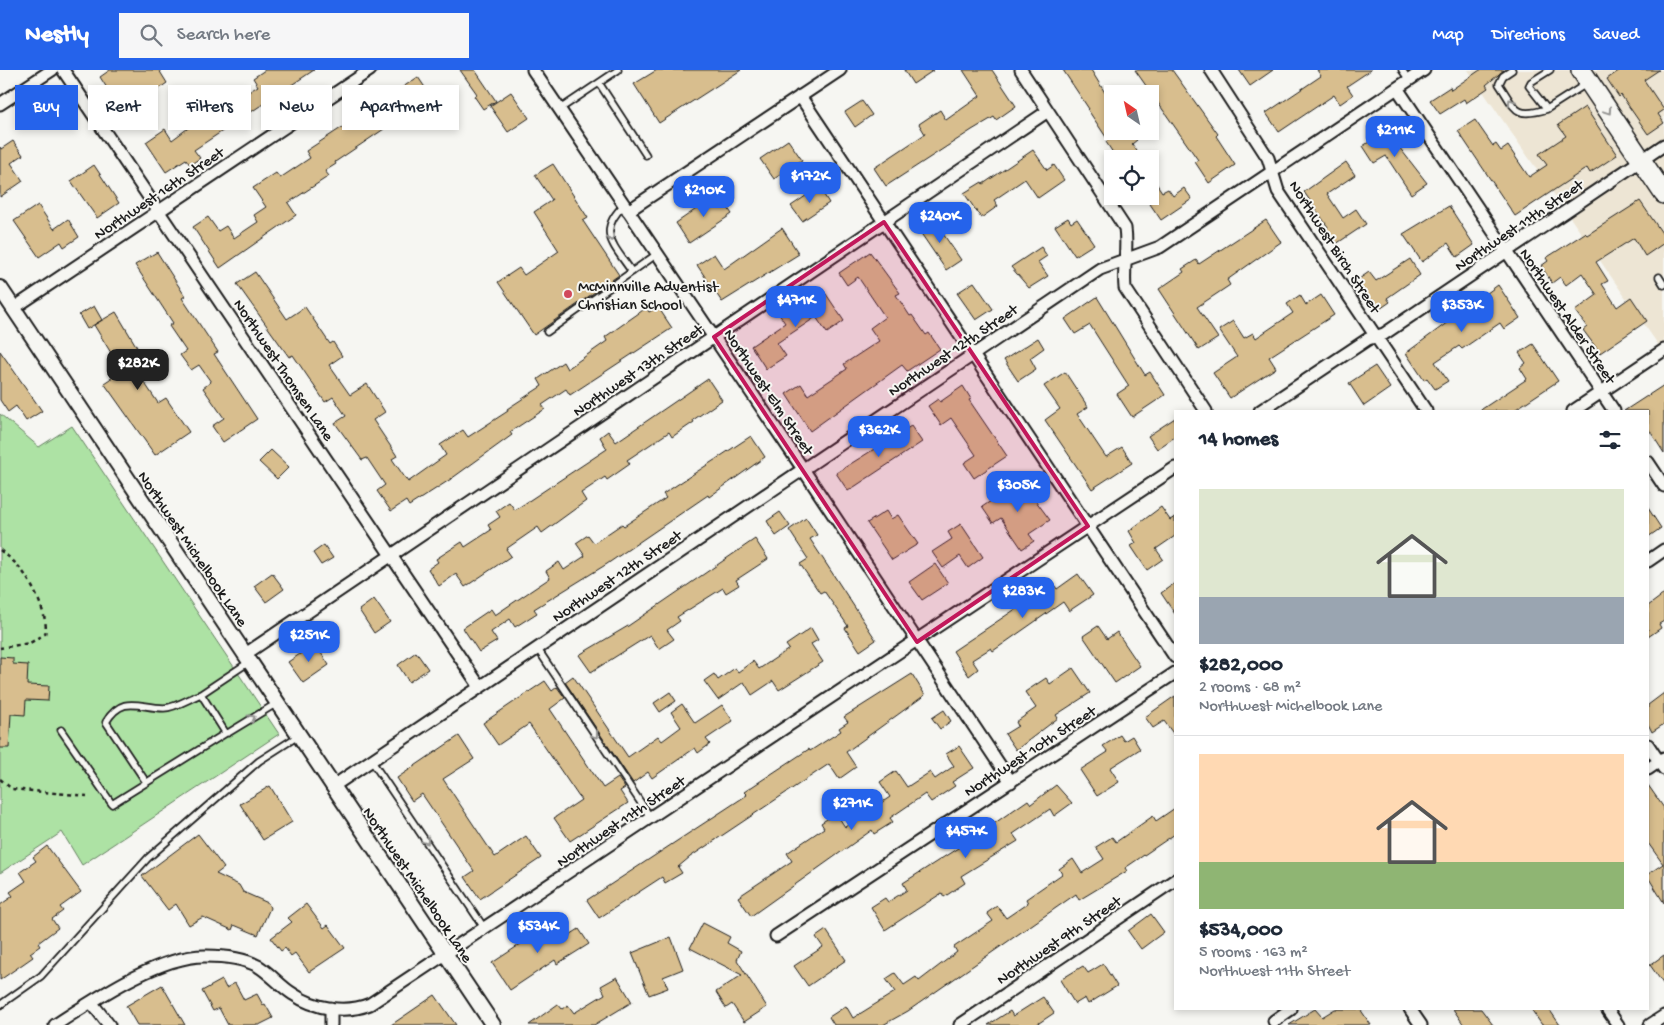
<!DOCTYPE html>
<meta charset="utf-8">
<style>
body{margin:0;font-family:"Gochi Hand",sans-serif;background:#f6f6f7;color:#1f2937;height:100vh;display:flex;flex-direction:column;font-size:19px;white-space:nowrap}
*{box-sizing:border-box;margin:0}
p{font-size:16px;color:#747a83}
.icon{flex:none;width:28px;height:28px;fill:none;stroke:currentColor;stroke-width:2;stroke-linecap:round;stroke-linejoin:round}
.map{position:relative;flex:1;overflow:hidden}
.drawer{position:absolute;left:1174px;top:340px;width:475px;height:600px;display:flex;flex-direction:column;background:#fff;border-radius:0px;box-shadow:0 2px 8px #0003}
.drawer>*{flex:none}
.guide{position:absolute;left:15px;top:15px;width:475px;height:45px;display:flex;gap:10px}
.needle{width:32px;rotate:326deg}
.tools{position:absolute;left:1104px;top:15px;display:grid;gap:10px}
.tools a{display:grid;place-items:center;width:55px;height:55px;border-radius:0px;background:#fff;box-shadow:0 2px 8px #0003;font-size:25px}
.price{position:absolute;translate:-50% -42px;padding:0 11px;border-radius:10px;background:#2563eb;color:#fff;font-size:16px;line-height:32px;filter:drop-shadow(0 1px 2px #0008)}
.price::after{content:'';position:absolute;left:50%;top:30px;width:15px;height:11px;margin-left:-8px;background:inherit;clip-path:polygon(0 0,100% 0,50% 100%)}
.price.on{background:#222;color:#fff}
ul{padding:0;list-style:none}
li{display:grid;align-content:center;gap:10px;height:265px;padding:0 25px}
li+li{border-top:1px solid #e0e1e3}
li span{display:grid;place-items:center;height:155px;border-radius:0px;color:#555}
li>.icon{margin-inline-start:auto}
span .icon{width:90px;height:90px;fill:#fffc;stroke-width:1}
li b{font-size:21px}
h2{display:flex;justify-content:space-between;align-items:center;height:60px;padding:0 25px;font-size:21px}
.pill{padding:0 18px;border-radius:0px;background:#fff;box-shadow:0 2px 8px #0003;font-size:18px;line-height:45px}
.pill.on{background:#2563eb;color:#fff}
header{display:flex;align-items:center;gap:30px;box-sizing:border-box;height:70px;padding:0 25px;background:#2563eb;color:#fff}
header strong{font-size:24px}
nav{display:flex;gap:28px;margin-inline-start:auto;font-size:18px}
.search{width:350px;height:45px;background:#f6f6f7;display:flex;align-items:center;gap:12px;box-sizing:border-box;padding:0 18px;border-radius:0px;color:#747a83;font-size:19px}
.map>svg:first-child{display:block}
.built{fill:#ede5d4}
.green{fill:#ade2a4;stroke:#647f60}
.building{fill:#d8be8e;stroke:#1c1c1c}
.lines{fill:none;stroke-linecap:round;stroke-linejoin:round}
.service-casing{stroke:#1c1c1c;stroke-width:9}
.minor-casing{stroke:#1c1c1c;stroke-width:15}
.tertiary-casing{stroke:#1c1c1c;stroke-width:18}
.trunk-casing{stroke:#1c1c1c;stroke-width:22}
.path{stroke:#1c1c1c;stroke-width:2.5;stroke-dasharray:4 4;stroke-linecap:butt}
.service{stroke:#f6f6f2;stroke-width:5.5}
.minor{stroke:#f6f6f2;stroke-width:11}
.tertiary{stroke:#f6f6f2;stroke-width:14}
.trunk{stroke:#f6f6f2;stroke-width:19}
.oneway{stroke:#949492}
.marked{fill:#c2185b;fill-opacity:0.2;stroke:#c2185b;stroke-width:4;stroke-linejoin:round}
.poi-dot{fill:#d1495b;stroke:#f6f6f2;stroke-width:2}
.labels{text-anchor:middle;stroke-width:4;stroke-linejoin:round;paint-order:stroke}
.street-label{font-size:16px;fill:#1c1c1c;stroke:#f6f6f2}
.poi-label{font-size:16px;fill:#1c1c1c;stroke:#f6f6f2;text-anchor:start}
</style>
<header>
<strong>Nestly</strong>
<div class="search"><svg class="icon" aria-label="search" viewBox="0 0 24 24"><circle cx="10" cy="10" r="6"/><path d="M15 15l6 6"/></svg>Search here</div>
<nav><a>Map</a><a>Directions</a><a>Saved</a></nav>
</header>
<div class="map">
<svg width="1664" height="955" viewBox="0 0 1664 955">
<rect width="100%" height="100%" fill="#f6f6f2"/>
<filter id="ink" filterUnits="userSpaceOnUse"><feTurbulence type="fractalNoise" baseFrequency=".02" numOctaves="2"/><feDisplacementMap in="SourceGraphic" scale="10" xChannelSelector="R" yChannelSelector="G"/><feConvolveMatrix kernelMatrix="1 2 1 2 8 2 1 2 1" color-interpolation-filters="sRGB"/></filter>
<g filter="url(#ink)">
<path class="built" d="M1468,0H1664V283Z"/>
<path class="green" d="M0,344L39,377L72,356L279,664L82,795L62,762L0,803Z"/>
<path class="building" d="M110,0H159L167,13L147,27L143,21L119,37L100,7Z
M265,0H314L194,80L200,88L190,95L186,89L166,102L146,72L165,59L172,70L215,38L210,32L223,24L230,34L258,16L253,8Z
M460,0H475L496,31L483,39L474,26L477,24Z
M657,0H741L659,53L634,14Z
M904,0H934L913,14Z
M963,0H992L1016,36L996,50L994,47L972,60L886,116L874,98L925,64L919,54L940,40L946,50L980,26Z
M1063,0H1091L1112,34V61H1131L1137,70L1132,74L1139,84L1133,89H1117L1106,72L1108,70L1088,40L1089,39Z
M1135,0H1172L1218,64L1216,66L1235,95L1209,113L1195,92L1198,90Z
M1239,0H1273L1250,16Z
M1317,0H1371L1347,16L1353,25L1340,34L1334,25L1279,62L1266,43L1321,6Z
M1480,0H1504L1486,15L1488,18L1466,33L1464,29L1440,44L1430,30L1450,17L1451,20Z
M1620,0H1659L1644,10L1664,40L1658,44L1664,53L1648,64L1621,25L1619,27L1607,9Z
M418,7L430,25L400,46L388,27Z
M511,22L529,48L508,62L490,36Z
M862,31L872,45L855,57L845,42Z
M1585,37L1617,85L1590,103L1587,98L1515,146L1458,61L1475,50L1493,76L1496,74L1501,81L1508,76L1529,107L1547,95L1539,84L1566,66L1558,55Z
M370,39L384,59L335,92L336,94L325,101L329,106L288,133L296,145L220,198L193,157L208,147L218,161L226,156L234,168L258,152L254,145L266,137L253,118L276,103L280,108L310,88L306,81Z
M1393,56L1404,73L1399,77L1427,113L1411,124L1386,86L1374,93L1363,76Z
M788,70L802,90L774,109L760,89Z
M13,71L23,85L11,93L23,111L0,127V77L1,79Z
M1033,80L1047,100L1054,95L1064,110L1038,128L1025,109L994,130L998,136L981,148L964,123L982,112L983,114Z
M1346,92L1355,105L1327,124L1343,148L1356,139L1366,154L1336,174L1325,159L1328,157L1304,122Z
M553,94L588,148L583,151L619,205L534,265L498,212L519,198L524,205L559,181L534,142L552,130L535,105Z
M94,95L119,133L97,148L71,111Z
M1150,104L1162,122L1168,119L1173,126L1184,118L1192,129L1161,150L1150,134Z
M819,117L829,133L802,151L791,136Z
M718,124L732,144L689,173L676,153Z
M1640,131L1664,166V173L1645,186L1634,168L1596,192L1608,211L1602,214L1617,237L1631,227L1647,251L1600,283L1583,260L1587,257L1575,241L1597,225L1582,203L1566,215L1560,207L1552,213L1541,196L1548,191L1546,188L1557,181L1585,163L1587,165Z
M38,135L54,159L68,149L79,167L64,177L61,172L39,187L14,151Z
M1449,136L1474,175L1457,187L1448,173L1422,192L1403,164Z
M1068,148L1071,153L1077,149L1094,174L1075,186L1055,156Z
M933,149L961,190L946,200L918,159Z
M1266,150L1281,172L1227,210L1230,215L1197,237L1218,268L1199,280L1159,219L1184,202L1182,199L1196,190L1199,194Z
M782,158L799,184L722,232L697,195L714,184L724,199Z
M1041,177L1047,186L1038,192L1048,206L1029,218L1011,197Z
M157,182L185,226L182,228L218,282L214,284L257,349L223,372L212,356L224,348L203,318L211,312L199,295L191,300L180,285L186,281L169,256L173,253L135,195Z
M870,182L900,223L896,225L910,246L912,245L926,265L929,263L940,279L907,301L902,295L810,361L786,324L801,314L808,325L847,299L844,294L879,271L870,258L885,247L858,207L847,215L839,203Z
M1410,189L1420,205L1387,228L1390,232L1377,241L1356,211L1369,202L1376,211Z
M255,202L287,249L305,237L330,274L333,272L342,286L329,295L350,325L367,314L385,342L373,350L397,386L392,389L408,412L446,385L440,375L463,360L468,367L508,341L507,339L542,316L538,309L563,292L567,299L607,271L605,267L646,238L649,242L658,237L672,258L570,325L566,319L542,335L545,339L510,362L512,365L451,409L409,436L406,431L391,441L377,421L385,415L367,388L362,390L335,353L346,346L333,327L325,332L293,285L289,287L237,214Z
M974,212L993,239L976,250L957,223Z
M1498,215L1520,248L1504,259L1500,253L1462,279L1459,276L1435,292L1448,311L1435,319L1427,308L1424,310L1406,283Z
M826,224L844,251L827,263L816,247L777,273L786,286L766,299L751,276L785,253L779,244L794,234L799,242Z
M1300,225L1306,235L1321,225L1334,245L1269,287L1276,298L1230,328L1213,303L1237,287L1219,260L1233,251L1244,268L1253,263L1256,268L1293,243L1287,234Z
M1097,227L1145,305L1150,302L1165,325L1132,347L1117,324L1129,316L1090,255L1075,264L1065,249Z
M94,236L102,250L87,259L79,245Z
M116,242L141,284L130,291L158,333L166,328L189,362L155,385L104,313L122,301L94,255Z
M1038,268L1044,278L1030,288L1036,299L1018,311L1004,290Z
M1533,274L1558,311L1513,341H1479L1527,309L1520,298L1526,293L1519,283Z
M0,281L42,341L26,351L16,336L8,342L0,330Z
M1375,296L1390,318L1364,336L1349,313Z
M1065,302L1088,337L1077,344L1106,387L1122,377L1132,393L1092,419L1045,350L1060,339L1044,316Z
M708,309L722,330L693,350L694,352L672,367L669,362L627,390L630,394L607,410L605,407L581,423L586,431L542,463L538,457L506,479L511,486L465,517L456,504L439,516L428,499L438,492L436,489L462,472L465,477L491,460L488,455L500,447L496,441L509,432L515,440L607,379L600,367L608,361L616,372Z
M1664,315V383L1648,358V341H1624Z
M963,316L971,329L969,330L1007,386L974,408L964,393L976,385L951,348L941,355L928,336L938,329L940,332Z
M1175,348V367L1157,379L1148,366Z
M911,356L922,372L848,421L836,403Z
M751,366L765,387L709,427L708,425L607,494L534,539L537,543L515,557L510,549L491,562L497,571L479,582L463,558L491,539L495,545L550,508L546,501L559,492L564,500L585,486L576,473L588,465L594,473L622,454L624,456L666,428L663,424Z
M271,380L289,397L277,409L259,392Z
M1021,411L1050,450L1029,464L1034,471L1022,479L1001,448L993,453L982,437Z
M1161,437L1170,450L1175,447V466L1156,479L1163,489L1147,500L1131,476L1136,473L1129,461Z
M1648,438L1661,458L1648,467Z
M886,441L891,449L898,445L918,474L892,490L867,453Z
M780,442L790,456L776,466L767,451Z
M806,448L817,465L810,469L876,570L860,581L845,558L848,556L824,521L820,523L800,494L808,489L789,460Z
M961,454L983,487L968,498L960,486L943,498L932,482L952,469L948,462Z
M755,469L768,489L736,510L739,515L726,523L723,518L677,547L680,551L667,560L674,569L659,579L650,565L591,602L579,585L628,556Z
M324,475L333,488L321,495L313,483Z
M935,494L948,513L922,530L909,512Z
M272,503L284,519L266,532L254,516Z
M1078,504L1093,525L1069,541L1063,532L993,581L991,578L972,590L978,599L969,606L953,581L1041,522L1037,517L1050,509L1057,519Z
M1175,513V544L1161,523Z
M1664,524V551L1659,554L1661,558L1648,567V536Z
M374,529L390,552L374,563L359,540Z
M1098,556L1107,569L1117,562L1140,596L1115,613L1083,566Z
M811,558L818,570L811,574L823,592L779,620L773,611L752,625L744,612L718,630L704,611L714,604L718,610L735,598L738,602L753,591L759,599L789,579L786,575Z
M315,574L329,595L303,613L288,592Z
M416,582L428,599L409,612L398,595Z
M0,587L13,588V594L28,595L27,615L49,616L48,631L26,630L25,645L11,644L9,678H0Z
M1073,598L1090,623L1056,645L1058,648L1016,680L1005,664L1018,656L1016,652L1036,638L1025,622L1046,608L1050,614Z
M912,604L925,625L846,682L856,697L839,709L829,694L690,787L678,797L682,803L665,813L662,807L599,848L587,830L747,725L744,722L809,679L810,681L841,661L839,658L848,652L844,647Z
M573,606L628,687L658,666L662,671L681,657L671,642L682,634L695,653L722,635L733,651L706,669L710,674L698,683L695,678L652,708L648,702L633,713L565,612Z
M545,611L552,621L557,617L565,628L550,639L603,718L618,708L625,718L620,721L628,733L570,771L554,748L581,730L529,654L498,675L483,653Z
M670,622L676,631L660,642L654,633Z
M1664,623V654L1652,662L1648,654V635Z
M1175,626V666L1164,651L1153,658L1145,647Z
M944,640L951,651L940,659L932,648Z
M1120,665L1124,671L1132,666L1140,679L1110,698L1119,712L1097,726L1080,700L1108,682L1103,676Z
M459,666L474,689L443,709L495,787L526,766L541,788L480,829L465,807L474,801L422,724L412,731L397,708Z
M959,676L974,698L952,712L955,716L931,732L925,724L890,748L893,752L874,764L872,760L751,846L738,827L792,791L787,783L824,758L821,753L836,743L845,757L890,727L880,712L896,701L907,717L930,702L935,709L954,696L946,684Z
M1056,715L1072,733L1054,746L1050,739L1013,764L1018,771L961,806L965,813L944,827L942,823L885,860L871,837L885,828L888,832L907,820L903,813L969,771L1028,730L1031,734Z
M1648,715L1664,738V833L1648,807V804L1663,794L1648,773Z
M270,716L292,752L263,770L240,734Z
M1175,738V764L1125,798L1127,801L1079,830L1076,824L908,941L883,955H834L829,947L846,936L853,948L895,922L886,909L895,903L904,915L916,907L919,911L957,882L954,877L993,851L987,843L997,836L1006,848L1028,833L1026,829L1062,804L1059,799L1073,789L1082,803L1104,789L1096,777L1112,767L1116,772L1153,746L1156,751Z
M198,764L224,798L216,804L239,815L243,822L268,833L270,838L258,865L234,855L232,860L203,847L189,855L176,834L168,840L142,806Z
M47,776L81,822L60,837L63,841L52,849L58,858L38,873L40,876L30,883L33,887L0,910V835L13,826L10,822L26,811L20,802L36,791L33,787Z
M306,834L324,858L328,855L345,878L309,902L295,883L291,886L285,878L281,881L271,868L292,852L288,848Z
M1151,844L1164,862L1141,879L1128,861Z
M554,852L565,868L579,859L589,874L557,894L555,890L510,920L492,893Z
M703,853L730,867L727,873L741,881L737,890L767,937L744,952L732,934L726,938L716,922L742,905L690,878Z
M826,860L846,890L808,916L794,896L823,877L816,867Z
M671,867L683,899L663,907L668,918L649,925L632,883Z
M1664,885V915L1650,895Z
M1103,894L1117,916L1088,934L1085,928L1075,934L1060,910L1083,896L1088,903Z
M617,907L632,932L594,955H529L558,934L562,939L568,935L574,943L605,924L601,916Z
M222,910L226,918L235,913L244,930L257,924L263,935L265,934L273,948L259,955H228L219,938L213,941L202,921Z
M162,915L185,955H137L126,936Z
M435,925L456,955H391Z
M1043,927L1054,943L1036,955H988L1010,941L1013,946Z
M1315,939L1322,947L1335,939H1360L1371,955H1289Z
M1453,939H1481L1493,955H1464Z
M1531,939H1549L1560,955H1542Z"/>
<g class="lines">
<g class="service-casing">
<path id="service" d="M1402,0L1409,10
M1512,0L1503,6L1499,14C1516,39 1514,49 1547,39
M1550,0L1531,12L1529,16L1547,39L1586,14
M599,13L646,85
M560,39L618,0
M624,135C596,162 614,175 632,202
M1659,207L1664,215
M547,262L657,184
M537,578L651,748
M249,592L201,624L225,662L228,663L277,633
M61,660L112,734L226,663
M371,690L485,859
M146,712L106,652C123,624 139,638 164,638C175,638 190,628 201,624
M0,935L41,906L148,788L259,691L298,666"/>
</g>
<g class="minor-casing">
<path id="minor" d="M63,0L480,617
M533,0L803,399L1011,712
M1021,0L1125,158C1128,178 1123,198 1125,218L1206,341
M1211,0L1268,88L1278,121L1426,341
M1397,18L1614,341
M800,26L1175,587
M0,34L52,0
M628,141L840,0
M14,238L370,0
M1260,341L1368,269L1384,264L1664,75
M1573,341L1664,280
M1648,392L1664,416
M1648,491L1664,480
M244,585L1048,41
M1648,675L1664,699
M1648,699L1664,688
M332,717L1100,199L1160,177L1424,0
M776,866L1175,603
M91,932L109,955
M1410,939L1421,955
M1607,939L1618,955
M1274,951L1291,939
M55,955C94,930 159,885 206,886C223,886 243,888 258,896C271,904 280,916 293,924C315,939 346,944 370,934L1175,398
M331,955V938
M960,955L1175,810
M1650,955L1664,946"/>
</g>
<g class="tertiary-casing">
<path id="tertiary" d="M0,218L493,955"/>
</g>
<g class="trunk-casing">
<path id="trunk" d="M1581,0L1664,124"/>
</g>
<path class="path" d="M0,480C6,485 13,490 18,496C30,508 50,548 45,564L30,573L0,578
M0,709L12,719L87,726"/>
<use href="#service" class="service"/>
<use href="#minor" class="minor"/>
<use href="#tertiary" class="tertiary"/>
<use href="#trunk" class="trunk"/>
</g>
<defs><path id="oneway-chevron" d="M-2-3.5L2.5 0L-2 3.5" fill="none" stroke-width="1.6" stroke-linecap="round" stroke-linejoin="round" transform="scale(1.25)"/></defs>
<g class="oneway">
<use href="#oneway-chevron" transform="translate(1511 32) rotate(-123)"/>
<use href="#oneway-chevron" transform="translate(1608 41) rotate(56)"/>
<use href="#oneway-chevron" transform="translate(611 168) rotate(67)"/>
<use href="#oneway-chevron" transform="translate(252 648) rotate(-31)"/>
<use href="#oneway-chevron" transform="translate(595 665) rotate(56)"/>
<use href="#oneway-chevron" transform="translate(426 771) rotate(56)"/>
</g>
</g>
<path class="marked" d="M884,152L1088,456L917,572L714,267Z"/>
<circle class="poi-dot" cx="568" cy="224" r="5"/>
<g class="labels">
<g class="street-label">
<text transform="translate(158 122) rotate(-34)" y="6">Northwest 16th Street</text>
<text transform="translate(1518 154) rotate(-34)" y="6">Northwest 11th Street</text>
<text transform="translate(1336 176) rotate(57)" y="6">Northwest Birch Street</text>
<text transform="translate(1569 245) rotate(56)" y="6">Northwest Alder Street</text>
<text transform="translate(952 279) rotate(-34)" y="6">Northwest 12th Street</text>
<text transform="translate(285 299) rotate(56)" y="6">Northwest Thomsen Lane</text>
<text transform="translate(637 299) rotate(-34)" y="6">Northwest 13th Street</text>
<text transform="translate(770 321) rotate(56)" y="6">Northwest Elm Street</text>
<text transform="translate(194 478) rotate(56)" y="6">Northwest Michelbook Lane</text>
<text transform="translate(616 505) rotate(-34)" y="6">Northwest 12th Street</text>
<text transform="translate(1029 680) rotate(-33)" y="6">Northwest 10th Street</text>
<text transform="translate(620 750) rotate(-34)" y="6">Northwest 11th Street</text>
<text transform="translate(419 814) rotate(56)" y="6">Northwest Michelbook Lane</text>
<text transform="translate(1058 869) rotate(-34)" y="6">Northwest 9th Street</text>
</g>
<g class="poi-label">
<text x="578" y="221">McMinnville Adventist<tspan x="578" dy="18">Christian School</tspan></text>
</g>
</g>
</svg>
<div class="tools">
<a><svg class="needle" viewBox="-14 -14 28 28"><path d="M0-13l5 13h-10z" fill="#e53935"/><path d="M0 13l5-13h-10z" fill="#747a83"/></svg></a>
<a><svg class="icon" aria-label="locate" viewBox="0 0 24 24"><circle cx="12" cy="12" r="6"/><path d="M12 2v4M12 18v4M2 12h4M18 12h4"/></svg></a>
</div>
<b class="price" style="left:1395px;top:88px">$211K</b>
<b class="price" style="left:810px;top:134px">$172K</b>
<b class="price" style="left:704px;top:148px">$210K</b>
<b class="price" style="left:940px;top:174px">$240K</b>
<b class="price" style="left:796px;top:258px">$471K</b>
<b class="price" style="left:1462px;top:263px">$353K</b>
<b class="price on" style="left:138px;top:321px">$282K</b>
<b class="price" style="left:879px;top:388px">$362K</b>
<b class="price" style="left:1018px;top:443px">$305K</b>
<b class="price" style="left:1023px;top:549px">$283K</b>
<b class="price" style="left:309px;top:593px">$251K</b>
<b class="price" style="left:852px;top:761px">$271K</b>
<b class="price" style="left:966px;top:789px">$457K</b>
<b class="price" style="left:538px;top:884px">$534K</b>
<div class="guide">
<a class="pill on">Buy</a>
<a class="pill">Rent</a>
<a class="pill">Filters</a>
<a class="pill">New</a>
<a class="pill">Apartment</a>
</div>
<section class="drawer">
<h2>14 homes<svg class="icon" aria-label="filters" viewBox="0 0 24 24"><path d="M4 7h16M4 17h16"/><circle cx="9" cy="7" r="2"/><circle cx="15" cy="17" r="2"/></svg></h2>
<ul>
<li><span style="background:linear-gradient(#dfe7d0 70%,#9aa5b1 0)"><svg class="icon" aria-label="home" viewBox="0 0 24 24"><path d="M3 11l9-7 9 7M6 9v11h12V9"/></svg></span><div><b>$282,000</b><p>2 rooms · 68 m²</p><p>Northwest Michelbook Lane</p></div></li>
<li><span style="background:linear-gradient(#ffd9b3 70%,#8fb573 0)"><svg class="icon" aria-label="home" viewBox="0 0 24 24"><path d="M3 11l9-7 9 7M6 9v11h12V9"/></svg></span><div><b>$534,000</b><p>5 rooms · 163 m²</p><p>Northwest 11th Street</p></div></li>
</ul>
</section>
</div>
